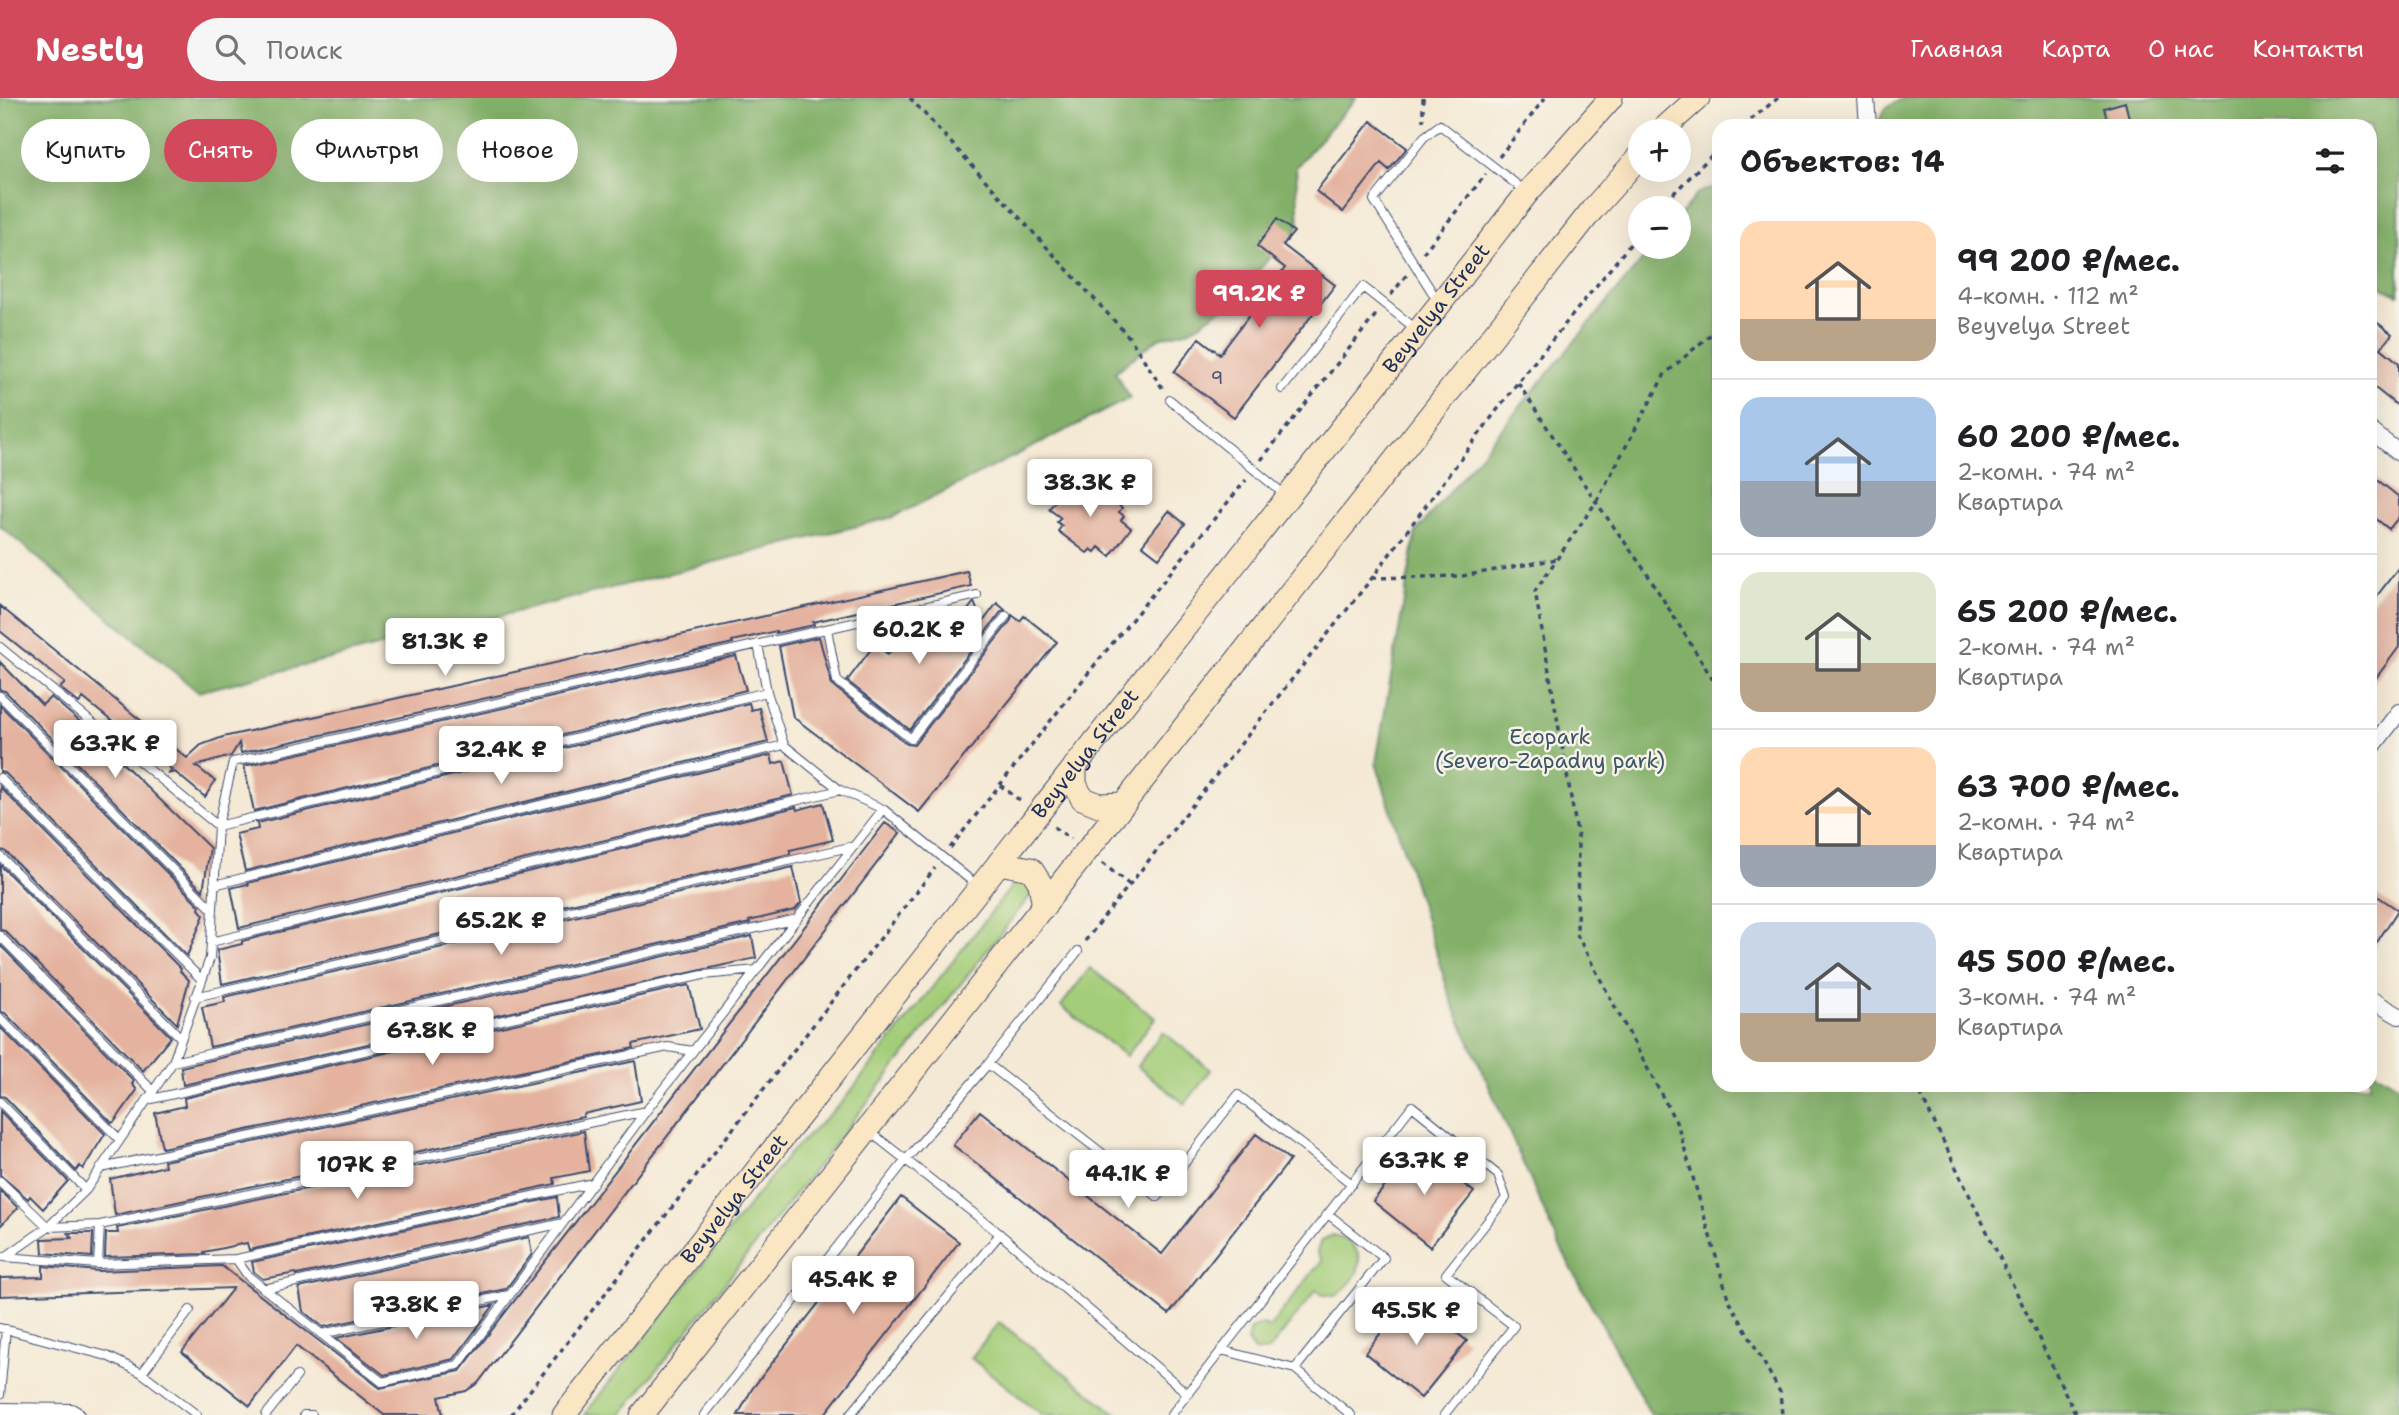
<!DOCTYPE html>
<html lang="ru">
<meta charset="utf-8">
<style>
body{margin:0;font-family:"Shantell Sans",sans-serif;background:#f6f6f6;color:#202124;height:100vh;display:flex;flex-direction:column;font-size:26px;white-space:nowrap}
*{box-sizing:border-box;margin:0}
p{font-size:23px;color:#757577}
.icon{flex:none;width:38px;height:38px;fill:none;stroke:currentColor;stroke-width:2;stroke-linecap:round;stroke-linejoin:round}
.map{position:relative;flex:1;overflow:hidden}
.details{position:absolute;left:1712px;top:21px;width:665px;height:973px;display:flex;flex-direction:column;background:#fff;border-radius:21px;box-shadow:0 7px 28px #0002}
.details>*{flex:none}
.guide{position:absolute;left:21px;top:21px;width:665px;height:63px;display:flex;gap:14px}
.buttons{position:absolute;left:1628px;top:21px;display:grid;gap:14px}
.buttons a{display:grid;place-items:center;width:63px;height:63px;border-radius:50%;background:#fff;box-shadow:0 7px 28px #0002;font-size:35px}
.price{position:absolute;translate:-50% -60px;padding:0 16px;border-radius:7px;background:#fff;color:#222;font-size:23px;line-height:46px;filter:drop-shadow(0 2px 4px #0008)}
.price::after{content:'';position:absolute;left:50%;top:42px;width:21px;height:16px;margin-left:-10px;background:inherit;clip-path:polygon(0 0,100% 0,50% 100%)}
.price.active{background:#d1495b;color:#fff}
ul{padding:0;list-style:none}
li{display:flex;align-items:center;gap:21px;height:175px;padding:0 28px}
li+li{border-top:2px solid #e0e0e0}
li span{display:grid;place-items:center;flex:none;width:196px;height:140px;border-radius:21px;color:#555}
li>.icon{margin-inline-start:auto}
span .icon{width:84px;height:84px;fill:#fffc;stroke-width:1}
li b{font-size:30px}
h2{display:flex;justify-content:space-between;align-items:center;height:84px;padding:0 28px;font-size:30px}
.chip{padding:0 24px;border-radius:32px;background:#fff;box-shadow:0 7px 28px #0002;font-size:24px;line-height:63px}
.chip.active{background:#d1495b;color:#fff}
header{display:flex;align-items:center;gap:42px;box-sizing:border-box;height:98px;padding:0 35px;background:#d1495b;color:#fff}
header strong{font-size:33px}
nav{display:flex;gap:38px;margin-inline-start:auto;font-size:24px}
.search{width:490px;height:63px;background:#f6f6f6;display:flex;align-items:center;gap:18px;box-sizing:border-box;padding:0 24px;border-radius:38px;color:#757577;font-size:26px}
.map>svg:first-child{display:block}
.green{fill:#a4cd79;stroke:#607e6c;stroke-width:2}
.forest{fill:#83b069;stroke:#4f7064;stroke-width:2}
.building{fill:#e4b29f}
.lines{fill:none;stroke-linecap:round;stroke-linejoin:round}
.lane-casing{stroke:#3c4b70;stroke-width:10}
.street-casing{stroke:#3c4b70;stroke-width:18}
.secondary-casing{stroke:#3c4b70;stroke-width:25}
.path{stroke:#3c4b70;stroke-width:3.5;stroke-dasharray:5 5;stroke-linecap:butt}
.lane{stroke:#fff;stroke-width:8}
.street{stroke:#fff;stroke-width:16}
.secondary{stroke:#fbe6c3;stroke-width:23}
.labels{text-anchor:middle;stroke-width:5;stroke-linejoin:round;paint-order:stroke}
.number-label{font-size:18px;fill:#4d506e}
.street-label{font-size:21px;fill:#1b2f5e;stroke:#f7f3e8}
.park-label{font-size:21px;fill:#3d5665;stroke:#f7f3e8}
</style>
<header>
<strong>Nestly</strong>
<div class="search"><svg class="icon" aria-label="search" viewBox="0 0 24 24"><circle cx="10" cy="10" r="6"/><path d="M15 15l6 6"/></svg>Поиск</div>
<nav><a>Главная</a><a>Карта</a><a>О нас</a><a>Контакты</a></nav>
</header>
<div class="map">
<svg width="2399" height="1317" viewBox="0 0 2399 1317">
<rect width="100%" height="100%" fill="#f7f3e8"/>
<filter id="ink" filterUnits="userSpaceOnUse"><feTurbulence type="fractalNoise" baseFrequency=".0143" numOctaves="2"/><feDisplacementMap in="SourceGraphic" scale="14" xChannelSelector="R" yChannelSelector="G"/><feConvolveMatrix kernelMatrix="1 2 1 2 8 2 1 2 1" color-interpolation-filters="sRGB"/></filter>
<filter id="wash" filterUnits="userSpaceOnUse"><feTurbulence type="fractalNoise" baseFrequency=".00686" numOctaves="4" result="noise"/><feDisplacementMap in="SourceGraphic" scale="28" xChannelSelector="R" yChannelSelector="G"/><feGaussianBlur stdDeviation="1.57" result="paint"/><feColorMatrix in="noise" values="0 0 0 0 0 0 0 0 0 0 0 0 0 0 0 0 0 1.4 0 .05"/><feComposite in="paint" operator="in"/></filter>
<g filter="url(#wash)">
<rect width="100%" height="100%" fill="#f4e9d4"/>
<path class="green" d="M1022,782L1029,785L1032,791L1030,798L621,1317H584L790,1055L843,1003L1016,783Z
M1090,870L1155,920L1126,958L1061,908Z
M1163,934L1211,972L1185,1006L1137,968Z
M1333,1137C1372,1150 1363,1179 1335,1198L1323,1197L1316,1192L1271,1250L1266,1254L1254,1253L1247,1243L1251,1231L1262,1226L1269,1230L1322,1162L1317,1154L1321,1142Z
M999,1224L1118,1317H1043L971,1260Z"/>
<path class="forest" d="M0,0H1356L1296,69L1299,129L1223,210L1190,232L1159,240L1115,274L1130,300L893,419L198,594L0,428Z
M1903,0H2399V197L2370,182V28H1876L1886,10Z
M1718,88V987H2370V970L2399,988V1317H1651L1560,1149L1451,902L1376,665L1416,434L1653,149H1678V119L1698,95Z"/>
<g id="blocks">
<path class="building" d="M2125,4L2129,20L2108,26L2104,10Z
M1371,23L1407,50L1389,72L1381,65L1343,114L1316,93Z
M1277,121L1294,134L1283,147L1335,187L1234,319L1174,274L1199,240L1220,256L1285,170L1257,148Z
M2370,219L2392,236L2381,250L2399,265V309L2370,286Z
M2370,376L2399,399V419L2389,431L2370,416Z
M1072,382L1084,392L1086,388L1091,392L1095,388L1122,410L1119,414L1124,418L1121,422L1131,430L1110,458L1099,449L1095,454L1091,451L1087,455L1058,433L1062,428L1057,424L1061,420L1049,411Z
M1169,413L1185,426L1159,460L1142,447Z
M2399,469V549L2370,588V507Z
M967,473L971,488L813,524L814,527L776,535V533L732,543L733,545L241,655L239,645L231,658L196,668L215,683L205,699L175,674L167,676L172,672L83,600L79,605L60,590L65,585L0,533V508L187,660L201,647L223,639Z
M974,504L982,525L997,505L1005,512L1001,514L910,632L847,583L875,546L888,556L900,541L904,545L915,531L921,536L929,526L936,532L944,522L954,530Z
M1012,517L1020,523L1024,518L1057,544L919,714L793,619L779,548L819,539L832,587L907,646L914,647L1011,522Z
M736,558L746,592L254,713L244,668Z
M0,564L42,607L51,599L79,623L210,750L203,793L5,593L0,592Z
M749,605L751,612L759,610L768,644L245,773L236,736L258,731L257,725Z
M0,607L200,808L199,811L204,817L187,858L5,675L0,674Z
M771,657L773,666L784,663L793,697L239,830L231,790L247,786L249,788L248,785Z
M0,689L181,871L180,873L189,882L177,926L5,753L0,752Z
M823,705L833,742L790,752V756L222,886L217,852L242,846V843L796,709L797,712Z
M885,725L900,735L478,1285L466,1293L439,1299L443,1317H384L296,1248L250,1308L182,1254L233,1190L0,1198V1180L43,1179V1168L98,1173L222,1168L380,1290L460,1273Z
M0,767L171,939L143,973L5,833L0,832Z
M793,769L801,805L795,812L749,823L750,825L210,949L202,909L225,904L224,899Z
M2370,793L2398,812L2370,855Z
M752,838L756,860L183,987L181,969Z
M0,847L134,983L132,986L137,992L115,1023L112,1025L5,915L0,914Z
M689,887L700,931L633,946L634,950L162,1050L155,1015L185,1008L184,1000Z
M0,929L105,1036L83,1071L80,1068L76,1073L5,999L0,998Z
M635,963L641,1003L583,1016V1019L115,1117L110,1081L165,1068L164,1063Z
M0,1013L68,1083L43,1111L30,1098L28,1101L0,1077Z
M980,1013L1162,1156L1256,1036L1290,1062L1169,1216L953,1047Z
M584,1033L589,1073L554,1080L555,1086L249,1152L247,1145L204,1154L205,1156L105,1159L106,1135H118L117,1130Z
M1417,1049L1474,1094L1430,1149L1373,1103Z
M0,1092L18,1110L0,1128Z
M557,1099L559,1119L297,1177L296,1175L263,1181L254,1174L252,1164Z
M901,1099L959,1144L824,1317H738L752,1291Z
M68,1135H93L92,1159L43,1155L42,1141L72,1140Z
M529,1139L532,1156L506,1191L323,1229L303,1213L299,1190Z
M1410,1198L1467,1243L1421,1300L1365,1255Z
M494,1207L454,1261L384,1277L336,1240Z"/>
</g>
</g>
<g filter="url(#ink)">
<use href="#blocks" fill-opacity="0" stroke="#3c4b70" stroke-width="2"/>
<g class="lines">
<g class="lane-casing">
<path id="lane" d="M1439,205L1374,102L1424,39L1440,27L1525,93
M1282,291L1363,189L1416,231
M1170,302L1285,397
M827,531L837,583L911,641L1006,518
M758,546L767,594L784,647L840,692L883,711L979,789
M0,549L218,728L767,594
M0,598L213,812
M0,680L202,882
M0,758L181,940
M214,787L784,647
M0,838L153,993
M211,844L840,692
M195,899L854,748
M0,920L120,1042
M173,964L797,821
M988,966L1158,1099L1238,997L1352,1086
M147,1002L703,877L757,872
M0,1004L86,1092
M869,1033L1000,1136L1188,1296
M101,1070L668,949L693,953
M0,1083L48,1129L100,1127L646,1013
M4,1159L98,1166L236,1161L248,1178L382,1284L458,1267L646,1013L883,711
M5,1159L48,1129L86,1092L173,964L210,860L218,728L233,664L977,497
M236,1161L593,1085
M98,1166L100,1127
M264,1191L563,1125
M0,1230L107,1258L142,1275L197,1317
M321,1236L509,1197
M1221,1252L1295,1271L1384,1160L1328,1116
M1295,1271L1351,1317
M142,1275L190,1212
M0,1297L6,1231
M266,1317L297,1278
M304,1317H312
M704,1317L905,1063L988,966L1078,853
M850,1317L1000,1136
M1171,1317L1412,1008L1498,1077L1506,1100L1446,1176L1514,1228L1444,1317"/>
</g>
<g class="street-casing">
<path id="street" d="M1866,0L1868,28
M2370,332L2399,355
M2370,652L2399,614
M2370,901L2399,918
M0,1313L71,1314L76,1317"/>
</g>
<g class="secondary-casing">
<g id="secondary">
<path d="M1661,33L1698,0"/>
<path d="M1075,668V686L1082,700L1099,707L1124,706"/>
<path d="M999,765L1031,771L1040,785L1044,809"/>
<path id="s1" d="M564,1317L1528,94L1611,0"/>
<path d="M642,1317L1592,112L1640,58"/>
</g>
</g>
<path class="path" d="M910,0L1130,240L1163,291
M1423,0V23
M1743,28L1778,0
M1499,59L1545,0
M1659,110L1718,51
M1423,155L1486,76
M1391,197L1408,175
M1718,230L1665,276L1596,404L1535,493L1578,740L1577,837L1678,1028L1728,1200L1780,1294L1782,1317
M1518,285L1596,404L1646,474L1718,590
M1261,362L1378,214
M1372,480L1462,478L1557,461
M1000,687L1023,705
M1054,729L1071,741
M950,750L1097,564L1246,382
M1102,765L1130,787
M1085,843L1372,480L1518,284L1640,134
M1916,987L2076,1317
M511,1317L935,770"/>
<use href="#lane" class="lane"/>
<use href="#street" class="street"/>
<use href="#secondary" class="secondary"/>
</g>
</g>
<g class="labels">
<g class="number-label">
<text x="1217" y="286">9</text>
</g>
<g class="street-label">
<text dy="7" stroke="none"><textPath href="#s1" startOffset="1409">Beyvelya Street</textPath></text>
<text dy="7" stroke="none"><textPath href="#s1" startOffset="842">Beyvelya Street</textPath></text>
<text dy="7" stroke="none"><textPath href="#s1" startOffset="275">Beyvelya Street</textPath></text>
</g>
<g class="park-label">
<text x="1550" y="646">Ecopark<tspan x="1550" dy="24">(Severo-Zapadny park)</tspan></text>
</g>
</g>
</svg>
<div class="buttons">
<a>+</a>
<a>−</a>
</div>
<b class="price active" style="left:1259px;top:232px">99.2K ₽</b>
<b class="price" style="left:1090px;top:421px">38.3K ₽</b>
<b class="price" style="left:919px;top:568px">60.2K ₽</b>
<b class="price" style="left:445px;top:580px">81.3K ₽</b>
<b class="price" style="left:115px;top:682px">63.7K ₽</b>
<b class="price" style="left:501px;top:688px">32.4K ₽</b>
<b class="price" style="left:501px;top:859px">65.2K ₽</b>
<b class="price" style="left:432px;top:969px">67.8K ₽</b>
<b class="price" style="left:1424px;top:1099px">63.7K ₽</b>
<b class="price" style="left:357px;top:1103px">107K ₽</b>
<b class="price" style="left:1128px;top:1112px">44.1K ₽</b>
<b class="price" style="left:853px;top:1218px">45.4K ₽</b>
<b class="price" style="left:416px;top:1243px">73.8K ₽</b>
<b class="price" style="left:1416px;top:1249px">45.5K ₽</b>
<div class="guide">
<a class="chip">Купить</a>
<a class="chip active">Снять</a>
<a class="chip">Фильтры</a>
<a class="chip">Новое</a>
</div>
<section class="details">
<h2>Объектов: 14<svg class="icon" aria-label="filters" viewBox="0 0 24 24"><path d="M4 7h16M4 17h16"/><circle cx="9" cy="7" r="2"/><circle cx="15" cy="17" r="2"/></svg></h2>
<ul>
<li><span style="background:linear-gradient(#ffd9b3 70%,#b9a48a 0)"><svg class="icon" aria-label="home" viewBox="0 0 24 24"><path d="M3 11l9-7 9 7M6 9v11h12V9"/></svg></span><div><b>99 200 ₽/мес.</b><p>4-комн. · 112 m²</p><p>Beyvelya Street</p></div></li>
<li><span style="background:linear-gradient(#a9c7e8 60%,#9aa5b1 0)"><svg class="icon" aria-label="home" viewBox="0 0 24 24"><path d="M3 11l9-7 9 7M6 9v11h12V9"/></svg></span><div><b>60 200 ₽/мес.</b><p>2-комн. · 74 m²</p><p>Квартира</p></div></li>
<li><span style="background:linear-gradient(#dfe7d0 65%,#b9a48a 0)"><svg class="icon" aria-label="home" viewBox="0 0 24 24"><path d="M3 11l9-7 9 7M6 9v11h12V9"/></svg></span><div><b>65 200 ₽/мес.</b><p>2-комн. · 74 m²</p><p>Квартира</p></div></li>
<li><span style="background:linear-gradient(#ffd9b3 70%,#9aa5b1 0)"><svg class="icon" aria-label="home" viewBox="0 0 24 24"><path d="M3 11l9-7 9 7M6 9v11h12V9"/></svg></span><div><b>63 700 ₽/мес.</b><p>2-комн. · 74 m²</p><p>Квартира</p></div></li>
<li><span style="background:linear-gradient(#c9d6e8 65%,#b9a48a 0)"><svg class="icon" aria-label="home" viewBox="0 0 24 24"><path d="M3 11l9-7 9 7M6 9v11h12V9"/></svg></span><div><b>45 500 ₽/мес.</b><p>3-комн. · 74 m²</p><p>Квартира</p></div></li>
</ul>
</section>
</div>
